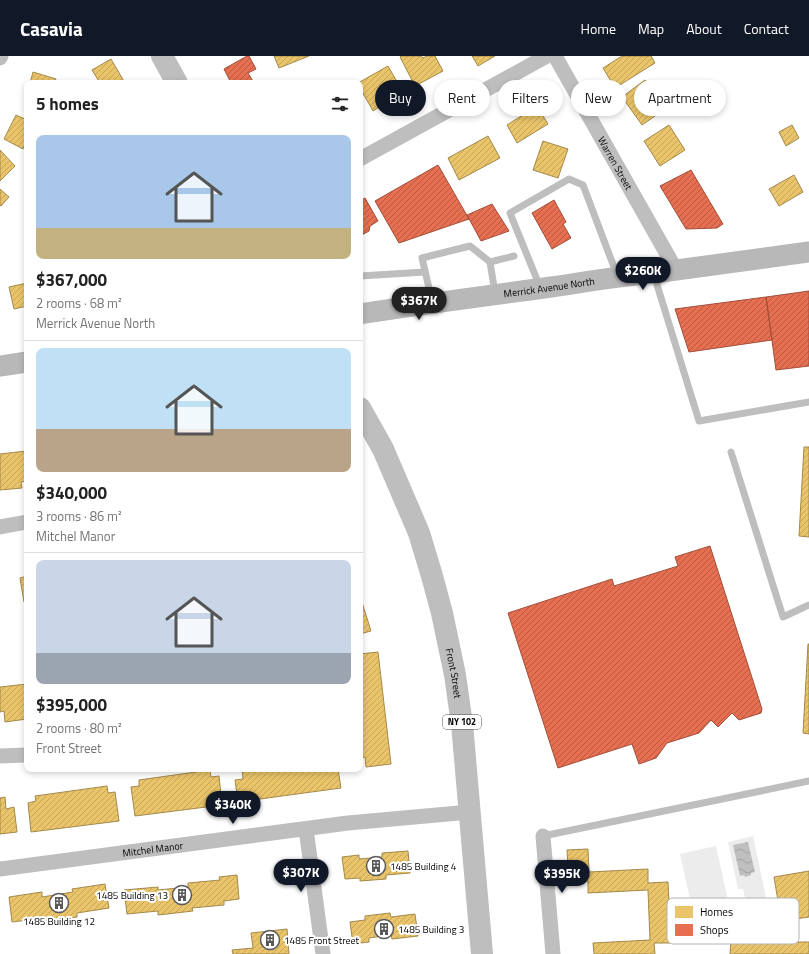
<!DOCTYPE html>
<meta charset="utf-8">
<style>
body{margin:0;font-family:"Titillium Web",sans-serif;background:#f6f6f6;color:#222;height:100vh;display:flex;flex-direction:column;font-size:15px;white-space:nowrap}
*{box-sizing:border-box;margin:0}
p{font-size:13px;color:#767676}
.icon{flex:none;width:22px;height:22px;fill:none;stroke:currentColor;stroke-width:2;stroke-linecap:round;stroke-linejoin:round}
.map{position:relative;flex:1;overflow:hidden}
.details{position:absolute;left:24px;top:24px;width:339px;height:692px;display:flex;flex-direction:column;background:#fff;border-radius:8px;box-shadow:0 2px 6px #0003}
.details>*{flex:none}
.banner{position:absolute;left:375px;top:24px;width:374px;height:36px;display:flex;gap:8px}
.price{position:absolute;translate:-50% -34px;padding:0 9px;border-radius:14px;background:#111827;color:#fff;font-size:13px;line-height:26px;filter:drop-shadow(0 1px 2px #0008)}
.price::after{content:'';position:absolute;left:50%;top:24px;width:12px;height:9px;margin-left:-6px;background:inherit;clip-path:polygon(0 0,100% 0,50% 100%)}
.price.on{background:#222;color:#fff}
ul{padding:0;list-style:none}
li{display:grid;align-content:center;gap:8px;height:212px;padding:0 12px}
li+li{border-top:1px solid #e0e0e0}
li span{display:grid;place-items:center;height:124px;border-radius:8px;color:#555}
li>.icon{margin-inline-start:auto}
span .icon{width:72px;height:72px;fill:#fffc;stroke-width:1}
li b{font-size:17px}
h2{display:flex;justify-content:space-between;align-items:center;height:48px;padding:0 12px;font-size:17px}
.chip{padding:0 14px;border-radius:18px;background:#fff;box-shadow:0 2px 6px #0003;font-size:14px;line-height:36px}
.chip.on{background:#111827;color:#fff}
header{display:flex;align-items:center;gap:24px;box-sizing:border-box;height:56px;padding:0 20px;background:#111827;color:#fff}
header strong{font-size:19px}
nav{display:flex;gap:22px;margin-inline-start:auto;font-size:14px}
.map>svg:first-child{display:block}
.green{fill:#ececec}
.water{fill:url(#water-waves)}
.homes{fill:url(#homes-hatch);stroke:#a3894a}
.shops{fill:url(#shops-hatch);stroke:#a24e39}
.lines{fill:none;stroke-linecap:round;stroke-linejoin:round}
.lane{stroke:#bebebe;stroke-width:7}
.street{stroke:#bebebe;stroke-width:15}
.secondary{stroke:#b8b8b8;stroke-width:21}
.primary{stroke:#bebebe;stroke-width:22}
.labels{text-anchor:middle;stroke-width:4;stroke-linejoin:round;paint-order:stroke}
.shield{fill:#fff;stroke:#4c4c4c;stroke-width:1}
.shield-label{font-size:9px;font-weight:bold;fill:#000}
.street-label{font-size:10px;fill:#000;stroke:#fff}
.poi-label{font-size:10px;fill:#000;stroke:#fff;text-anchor:start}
.key{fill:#fff;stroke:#b2b2b2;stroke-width:1}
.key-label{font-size:11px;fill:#000}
</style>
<header>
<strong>Casavia</strong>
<nav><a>Home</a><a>Map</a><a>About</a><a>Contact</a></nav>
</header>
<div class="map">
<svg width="809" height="898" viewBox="0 0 809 898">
<defs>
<pattern id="water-waves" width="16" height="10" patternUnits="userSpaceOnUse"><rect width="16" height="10" fill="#bfbfbf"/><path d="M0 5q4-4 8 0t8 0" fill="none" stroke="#a2a2a2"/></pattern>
<pattern id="homes-hatch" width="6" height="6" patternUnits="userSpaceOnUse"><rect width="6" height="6" fill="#e9c46a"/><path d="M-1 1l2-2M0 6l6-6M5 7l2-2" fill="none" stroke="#c6a75a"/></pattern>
<pattern id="shops-hatch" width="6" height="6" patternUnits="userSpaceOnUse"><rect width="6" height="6" fill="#e76f51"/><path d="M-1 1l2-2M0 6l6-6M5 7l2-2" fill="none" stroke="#b95941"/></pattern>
</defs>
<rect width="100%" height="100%" fill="#fff"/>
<path class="green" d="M753,780L768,851L748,855L743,833H738L728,786Z
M716,790L729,849L693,857L680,798Z"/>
<path class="water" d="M748,786L755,816L751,817V819L745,821L744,819L740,820L733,789Z"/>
<path class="homes" d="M274,0H309L279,12Z
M401,0H421L423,2L427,0H435L443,15L415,30L400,1Z
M472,0H495L478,10Z
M622,0H651L655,7L615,32L603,12Z
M111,3L125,27H100L92,14Z
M388,10L400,31L381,42L384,48L373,55L360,32V27H358Z
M33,16L56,23L54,27H30Z
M645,24L665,53L642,69L622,41Z
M537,50L548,68L517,87L507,69Z
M16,59L27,64V84L23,93L4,83Z
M669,69L685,94L660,110L644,85Z
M792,69L799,82L786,90L779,76Z
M488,80L500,102L459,124L448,102Z
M543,85L568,93L558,122L533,114Z
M0,94L15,110L0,125Z
M794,119L803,136L779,150L769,133Z
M0,133L9,141L1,150L0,149Z
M27,227V250L14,253L9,231Z
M804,391H809V481L799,480Z
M26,395L27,425L21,426L22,432L0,434V398Z
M27,520V545L24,546L20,522Z
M360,540L371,575L360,578Z
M808,588H809V678L803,677Z
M378,596L391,708L366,711L365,701L360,702V675H362L361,666H360V598Z
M27,628V663L5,666L4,655L0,656V631Z
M242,713H338L341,732L238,746L235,724L243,723Z
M210,714L211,721L219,720L222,749L135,760L131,731L139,730V724Z
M107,730L108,737L115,736L119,765L31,776L28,747L36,745L35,740Z
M5,741L6,753L14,751L17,776L0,778V742Z
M588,793L589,816L648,813V827L668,826L671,887H654L655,898H594L593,887L650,884L648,834L588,837V825L569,826L567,794Z
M408,795L410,817L386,819V823L360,825V822L345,823L342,801L359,799V803L382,801V797Z
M809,815V861L795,863V860L781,863L774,821Z
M237,819L239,843L224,845V849L192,852L193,855L158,859V855L127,858L124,834L158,831V834L188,831V827L220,824L219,821Z
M105,828L109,852L77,857V861L44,865V862L12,866L9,841L42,836V841L73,836L72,833Z
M390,857L391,861L415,858L418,880L392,883L391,879L369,882V886L353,888L350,866L365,864V860Z
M287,873L289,898H233L232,894L253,892L251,877Z
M786,879L795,880L794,886H809V898H730L731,883L785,886Z"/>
<path class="shops" d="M247,0H249L256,13L248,17L254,27H231L224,13Z
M438,109L469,163L399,187L375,145Z
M691,114L723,168L717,172L686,173L660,130Z
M365,142L378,165L370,170L369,175L360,180V145Z
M554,144L566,166L563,168L571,182L552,193L532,157Z
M492,148L509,175L481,185L467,159Z
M809,235V310L776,314L766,241Z
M766,241L772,284L689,296L675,253Z
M710,490L762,653L761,657L739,664L732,657L718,671L711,664L699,677L667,687L656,702L639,708L632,688L558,712L508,557L612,523L614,530L678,510L675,501Z"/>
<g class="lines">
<path class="lane" d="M490,206L514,200
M654,219L699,365L809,346
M360,220L425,216
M540,231L510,157L569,123L583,129L617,219
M432,245L422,202L470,190L490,206L495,237
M731,396L783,561L809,549
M543,780L809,725"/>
<g class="street">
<path id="s1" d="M555,0L676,214"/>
<path d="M0,2L1,0"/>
<path d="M360,103L547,0"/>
<path d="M0,471L27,466"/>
<path d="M0,700L27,699"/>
<path d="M306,773L323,898"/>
<path d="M543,780L553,898"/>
<path id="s2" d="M0,813L348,767L470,756"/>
</g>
<g class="secondary">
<path id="s3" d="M360,258C423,248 487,240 551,231C585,226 619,220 654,217L809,196"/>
<path d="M0,310L27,306"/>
</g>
<g class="primary">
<path d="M162,0L177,27"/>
<path id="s4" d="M360,352L383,393L419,477L432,520L442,557L455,619L462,668L482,898"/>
</g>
</g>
<defs>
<g id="building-ring" transform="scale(1)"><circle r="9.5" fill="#fff" stroke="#595959" stroke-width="1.5"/><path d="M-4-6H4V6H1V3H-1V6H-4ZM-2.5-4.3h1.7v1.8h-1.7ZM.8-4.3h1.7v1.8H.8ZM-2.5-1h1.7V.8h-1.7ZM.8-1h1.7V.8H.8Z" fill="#595959"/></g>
</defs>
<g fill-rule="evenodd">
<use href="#building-ring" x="376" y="810"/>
<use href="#building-ring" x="182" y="839"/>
<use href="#building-ring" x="59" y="847"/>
<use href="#building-ring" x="384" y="873"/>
<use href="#building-ring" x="270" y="884"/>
</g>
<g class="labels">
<rect class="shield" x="443" y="659" width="38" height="14" rx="3"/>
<g class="shield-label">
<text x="462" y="669">NY 102</text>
</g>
<g class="street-label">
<text dy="4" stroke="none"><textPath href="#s1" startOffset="123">Warren Street</textPath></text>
<text dy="4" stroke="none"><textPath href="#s3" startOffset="191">Merrick Avenue North</textPath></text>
<text dy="4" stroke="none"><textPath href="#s4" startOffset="283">Front Street</textPath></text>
<text dy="4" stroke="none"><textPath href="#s2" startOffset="154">Mitchel Manor</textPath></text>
</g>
<g class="poi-label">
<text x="390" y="814">1485 Building 4</text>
<text x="168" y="843" text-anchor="end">1485 Building 13</text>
<text x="59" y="869" text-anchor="middle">1485 Building 12</text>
<text x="398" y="877">1485 Building 3</text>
<text x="284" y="888">1485 Front Street</text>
</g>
</g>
<rect x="667" y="842" width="132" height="46" rx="6" class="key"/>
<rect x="675" y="850" width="18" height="12" fill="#e9c46a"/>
<rect x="675" y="868" width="18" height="12" fill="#e76f51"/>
<g class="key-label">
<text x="700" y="860">Homes</text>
<text x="700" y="878">Shops</text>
</g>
</svg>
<b class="price" style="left:643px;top:235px">$260K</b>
<b class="price on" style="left:419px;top:265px">$367K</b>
<b class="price" style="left:233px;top:769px">$340K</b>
<b class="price" style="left:301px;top:837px">$307K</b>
<b class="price" style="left:562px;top:838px">$395K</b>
<div class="banner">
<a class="chip on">Buy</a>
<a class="chip">Rent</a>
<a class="chip">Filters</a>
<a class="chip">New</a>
<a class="chip">Apartment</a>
</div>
<section class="details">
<h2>5 homes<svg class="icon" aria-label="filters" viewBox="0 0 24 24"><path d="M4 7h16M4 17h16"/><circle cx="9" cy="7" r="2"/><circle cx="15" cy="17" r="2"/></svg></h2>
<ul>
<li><span style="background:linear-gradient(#a9c7e8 75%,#c2b280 0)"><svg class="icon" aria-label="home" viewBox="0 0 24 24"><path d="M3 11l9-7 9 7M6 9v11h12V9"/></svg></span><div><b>$367,000</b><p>2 rooms · 68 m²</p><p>Merrick Avenue North</p></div></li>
<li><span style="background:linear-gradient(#bfe0f5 65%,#b9a48a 0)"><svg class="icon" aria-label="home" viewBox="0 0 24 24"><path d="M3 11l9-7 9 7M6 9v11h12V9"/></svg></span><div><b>$340,000</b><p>3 rooms · 86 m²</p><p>Mitchel Manor</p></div></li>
<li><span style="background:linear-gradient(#c9d6e8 75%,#9aa5b1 0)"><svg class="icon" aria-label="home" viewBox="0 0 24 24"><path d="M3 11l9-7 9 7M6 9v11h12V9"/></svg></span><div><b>$395,000</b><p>2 rooms · 80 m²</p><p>Front Street</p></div></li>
</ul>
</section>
</div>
